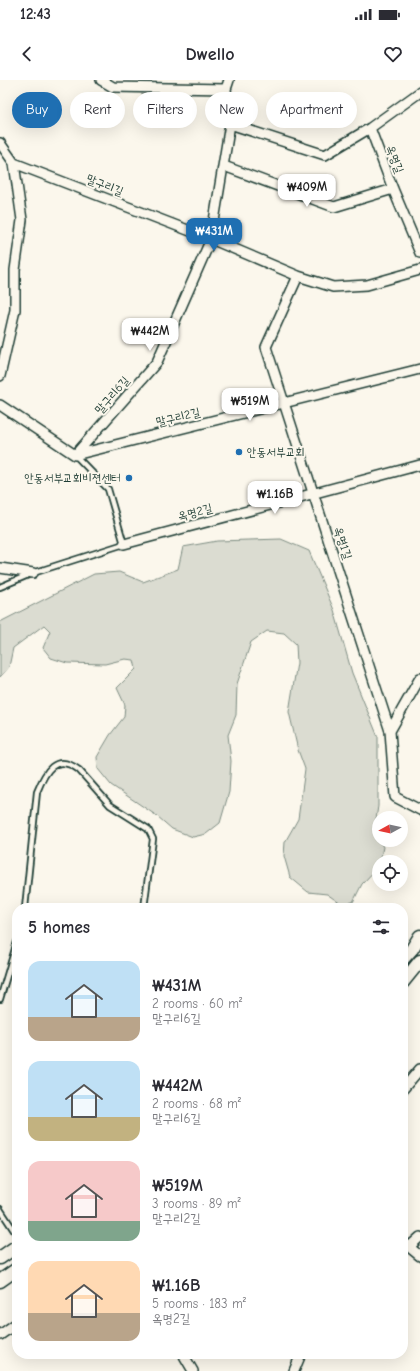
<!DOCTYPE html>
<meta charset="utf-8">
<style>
body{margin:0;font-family:"Comic Neue","Poor Story",sans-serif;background:#f7f7f7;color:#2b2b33;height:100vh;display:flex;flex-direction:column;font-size:15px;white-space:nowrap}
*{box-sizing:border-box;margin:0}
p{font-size:13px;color:#7c7c81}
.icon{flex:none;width:22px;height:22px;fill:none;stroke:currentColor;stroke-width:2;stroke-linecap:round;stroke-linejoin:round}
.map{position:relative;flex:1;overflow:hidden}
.drawer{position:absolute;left:12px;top:823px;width:396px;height:456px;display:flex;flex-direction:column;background:#fff;border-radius:16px;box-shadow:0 4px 16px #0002}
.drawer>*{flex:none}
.banner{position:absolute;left:12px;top:12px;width:396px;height:36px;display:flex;gap:8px}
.needle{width:26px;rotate:262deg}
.controls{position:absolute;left:372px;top:731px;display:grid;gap:8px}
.controls a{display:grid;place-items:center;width:36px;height:36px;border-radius:50%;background:#fff;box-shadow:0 4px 16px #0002;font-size:20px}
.price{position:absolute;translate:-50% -34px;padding:0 9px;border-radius:8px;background:#fff;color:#222;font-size:13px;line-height:26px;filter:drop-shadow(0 1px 2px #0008)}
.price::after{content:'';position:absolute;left:50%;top:24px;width:12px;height:9px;margin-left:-6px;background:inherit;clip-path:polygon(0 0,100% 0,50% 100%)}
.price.active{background:#1f6fb2;color:#fff}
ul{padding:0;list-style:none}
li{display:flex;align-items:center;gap:12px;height:100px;padding:0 16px}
li span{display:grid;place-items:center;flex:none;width:112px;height:80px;border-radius:12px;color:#555}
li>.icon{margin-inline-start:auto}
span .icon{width:48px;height:48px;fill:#fffc;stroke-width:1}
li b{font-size:17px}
h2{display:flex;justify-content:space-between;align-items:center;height:48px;padding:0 16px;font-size:17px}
.tag{padding:0 14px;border-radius:18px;background:#fff;box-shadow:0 4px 16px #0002;font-size:14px;line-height:36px}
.tag.active{background:#1f6fb2;color:#fff}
.status{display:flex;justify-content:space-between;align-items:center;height:28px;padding:0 20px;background:#fff;direction:ltr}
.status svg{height:11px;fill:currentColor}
header{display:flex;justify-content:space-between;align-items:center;height:52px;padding:0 16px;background:#fff;font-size:18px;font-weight:700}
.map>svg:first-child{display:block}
.green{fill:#dbdcd1;stroke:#7d8c82}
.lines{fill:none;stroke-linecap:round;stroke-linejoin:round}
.lane-casing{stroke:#1f3d34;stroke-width:8}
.street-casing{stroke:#1f3d34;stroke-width:12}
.secondary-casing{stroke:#1f3d34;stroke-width:15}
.lane{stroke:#fbf7ec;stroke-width:4.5}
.street{stroke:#fbf7ec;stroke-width:9}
.secondary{stroke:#fbf7ec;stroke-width:12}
.poi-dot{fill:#1f6fb2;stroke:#fbf7ec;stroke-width:1.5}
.labels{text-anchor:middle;stroke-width:4;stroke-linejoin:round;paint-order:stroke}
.street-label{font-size:12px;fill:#1f3d34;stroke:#fbf7ec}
.poi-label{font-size:12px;fill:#1f3d34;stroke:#fbf7ec;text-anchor:start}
</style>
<div class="status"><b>12:43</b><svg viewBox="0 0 49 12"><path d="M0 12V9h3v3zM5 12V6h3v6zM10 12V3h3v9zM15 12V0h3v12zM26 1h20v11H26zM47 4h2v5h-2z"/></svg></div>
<header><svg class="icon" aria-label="back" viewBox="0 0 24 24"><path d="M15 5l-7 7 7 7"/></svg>Dwello<svg class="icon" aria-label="heart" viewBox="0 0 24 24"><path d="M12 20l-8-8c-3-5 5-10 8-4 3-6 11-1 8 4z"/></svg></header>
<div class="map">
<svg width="420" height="1291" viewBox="0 0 420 1291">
<rect width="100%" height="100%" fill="#fbf7ec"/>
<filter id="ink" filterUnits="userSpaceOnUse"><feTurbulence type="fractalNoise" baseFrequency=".025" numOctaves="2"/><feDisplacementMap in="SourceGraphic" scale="8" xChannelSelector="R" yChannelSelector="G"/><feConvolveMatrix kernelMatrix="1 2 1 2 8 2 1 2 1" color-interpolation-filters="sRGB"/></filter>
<g filter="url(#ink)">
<path class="green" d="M281,459L309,471L334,530L352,593L378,657V726L375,746L379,760L383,767L379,786L362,804L353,822L341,824L327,814L308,812L290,797L284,776L285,762L298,739L305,689L298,670L289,632L297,583L296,564L284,553L267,551L251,562L237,604L236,635L228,655L231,681L229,712L220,743L206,754L193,757L172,749L157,736L111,705L98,689L97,677L110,655L124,637L125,625L117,608L136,589L134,580L125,579L105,584L67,583L51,578L43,568L50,551L44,545L13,568L9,587L0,597V542L94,494L119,492L143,502L178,489L183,467L217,461Z"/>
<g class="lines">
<g class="lane-casing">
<path id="lane" d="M0,507L33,493L124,464L108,409L75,375
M25,828L37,712C45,692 55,672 79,690L110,725L148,749L153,759L144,828
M0,919L17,862
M0,1129L17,1155"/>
</g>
<g class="street-casing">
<path id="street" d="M101,0L113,7L226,9
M230,44L325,75L370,48L420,12
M370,48L393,109L420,173
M0,63L14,83L211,159L298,196L333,207L367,205L420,190
M224,86L334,127L393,109
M298,196L266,267L390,651L395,717L420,730
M0,296L15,230V190L22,140L14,83
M0,325L75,375L420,289
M75,375L157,282L211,159L230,44L226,9L229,0
M124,464L420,385
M0,488L33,493
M390,651L420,598
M403,1009L420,989
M403,1162L420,1176
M409,1167L420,1157
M0,1255L17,1243
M183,1274L193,1291
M294,1291L301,1274"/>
</g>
<g class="secondary-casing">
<path id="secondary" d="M403,879L412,869L420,856
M403,902L420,881
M0,1178L17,1166
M0,1201L17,1189"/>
</g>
<use href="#lane" class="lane"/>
<use href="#street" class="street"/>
<use href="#secondary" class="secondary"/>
</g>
</g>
<g class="poi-dot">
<circle cx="239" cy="372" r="4"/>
<circle cx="129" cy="398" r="4"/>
</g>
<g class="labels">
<g class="street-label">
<text transform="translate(395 79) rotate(69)" y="4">옥명길</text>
<text transform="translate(105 105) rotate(21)" y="4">말구리길</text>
<text transform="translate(112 315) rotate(-49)" y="4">말구리6길</text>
<text transform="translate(178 337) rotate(-14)" y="4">말구리2길</text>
<text transform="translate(195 432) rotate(-15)" y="4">옥명2길</text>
<text transform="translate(343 463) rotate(72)" y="4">옥명1길</text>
</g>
<g class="poi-label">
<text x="247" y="376">안동서부교회</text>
<text x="121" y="402" text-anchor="end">안동서부교회비젼센터</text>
</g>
</g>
</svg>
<div class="controls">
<a><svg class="needle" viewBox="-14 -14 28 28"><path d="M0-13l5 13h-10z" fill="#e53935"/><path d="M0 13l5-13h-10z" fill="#7c7c81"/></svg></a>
<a><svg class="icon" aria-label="locate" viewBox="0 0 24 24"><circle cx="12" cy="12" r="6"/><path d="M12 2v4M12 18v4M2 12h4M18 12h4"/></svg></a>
</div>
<b class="price" style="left:307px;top:128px">₩409M</b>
<b class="price active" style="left:214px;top:172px">₩431M</b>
<b class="price" style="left:150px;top:272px">₩442M</b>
<b class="price" style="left:250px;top:342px">₩519M</b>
<b class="price" style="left:275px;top:435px">₩1.16B</b>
<div class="banner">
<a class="tag active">Buy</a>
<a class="tag">Rent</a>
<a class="tag">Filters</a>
<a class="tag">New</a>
<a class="tag">Apartment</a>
</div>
<section class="drawer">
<h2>5 homes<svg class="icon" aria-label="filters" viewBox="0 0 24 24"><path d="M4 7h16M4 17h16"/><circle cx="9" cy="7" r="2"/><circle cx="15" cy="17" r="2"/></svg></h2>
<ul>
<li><span style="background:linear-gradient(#bfe0f5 70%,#b9a48a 0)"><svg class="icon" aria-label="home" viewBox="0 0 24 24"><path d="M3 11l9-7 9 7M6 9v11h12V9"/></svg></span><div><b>₩431M</b><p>2 rooms · 60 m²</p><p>말구리6길</p></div></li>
<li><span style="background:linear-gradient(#bfe0f5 70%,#c2b280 0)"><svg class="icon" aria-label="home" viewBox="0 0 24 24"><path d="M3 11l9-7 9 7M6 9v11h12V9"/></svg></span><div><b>₩442M</b><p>2 rooms · 68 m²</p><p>말구리6길</p></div></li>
<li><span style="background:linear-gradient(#f6c9c9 75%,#7fa58c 0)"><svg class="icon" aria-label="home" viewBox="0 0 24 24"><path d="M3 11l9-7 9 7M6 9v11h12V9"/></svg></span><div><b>₩519M</b><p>3 rooms · 89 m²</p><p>말구리2길</p></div></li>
<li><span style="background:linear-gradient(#ffd9b3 65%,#b9a48a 0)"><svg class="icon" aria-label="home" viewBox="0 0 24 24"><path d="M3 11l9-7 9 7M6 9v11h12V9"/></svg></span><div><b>₩1.16B</b><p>5 rooms · 183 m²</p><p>옥명2길</p></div></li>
</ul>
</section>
</div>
